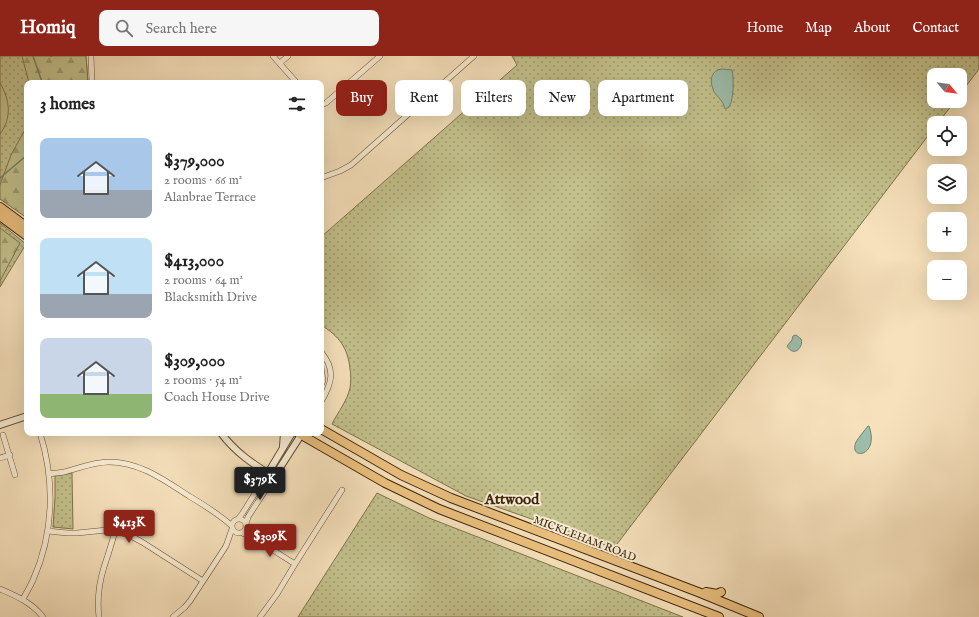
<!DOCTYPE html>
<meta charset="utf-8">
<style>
body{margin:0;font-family:"IM FELL English",serif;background:#f6f6f6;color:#222;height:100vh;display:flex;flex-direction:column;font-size:15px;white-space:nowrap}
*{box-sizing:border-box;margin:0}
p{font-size:13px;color:#767676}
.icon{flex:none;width:22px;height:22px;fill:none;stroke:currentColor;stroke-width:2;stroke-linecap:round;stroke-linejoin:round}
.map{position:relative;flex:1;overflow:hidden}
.side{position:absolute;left:24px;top:24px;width:300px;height:356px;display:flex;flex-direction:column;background:#fff;border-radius:8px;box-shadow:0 4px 16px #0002}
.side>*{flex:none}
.guide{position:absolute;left:336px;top:24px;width:380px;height:36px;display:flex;gap:8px}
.needle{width:26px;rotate:119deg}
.controls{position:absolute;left:927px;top:12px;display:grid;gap:8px}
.controls a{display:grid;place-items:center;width:40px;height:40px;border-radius:8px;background:#fff;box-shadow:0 4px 16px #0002;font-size:20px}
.price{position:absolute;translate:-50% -34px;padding:0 9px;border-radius:4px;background:#8f2418;color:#fff;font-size:13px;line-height:26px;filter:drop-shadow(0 1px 2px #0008)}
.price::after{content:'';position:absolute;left:50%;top:24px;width:12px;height:9px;margin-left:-6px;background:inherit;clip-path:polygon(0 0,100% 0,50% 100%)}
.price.on{background:#222;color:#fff}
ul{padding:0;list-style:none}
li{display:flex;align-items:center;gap:12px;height:100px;padding:0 16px}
li span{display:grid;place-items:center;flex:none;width:112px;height:80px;border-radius:8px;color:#555}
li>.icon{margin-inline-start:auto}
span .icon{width:48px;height:48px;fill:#fffc;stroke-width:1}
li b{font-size:17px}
h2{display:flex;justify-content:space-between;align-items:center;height:48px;padding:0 16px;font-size:17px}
.chip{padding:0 14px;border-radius:8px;background:#fff;box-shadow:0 4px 16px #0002;font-size:14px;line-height:36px}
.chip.on{background:#8f2418;color:#fff}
header{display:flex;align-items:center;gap:24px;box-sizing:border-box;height:56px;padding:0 20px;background:#8f2418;color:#fff}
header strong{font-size:19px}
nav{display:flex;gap:22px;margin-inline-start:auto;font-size:14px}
.search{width:280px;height:36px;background:#f6f6f6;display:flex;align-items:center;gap:10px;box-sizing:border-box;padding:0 14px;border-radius:8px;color:#767676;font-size:15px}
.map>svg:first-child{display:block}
.grass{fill:url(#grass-dots);stroke:#7e744c}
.forest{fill:url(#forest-firs);stroke:#7e744c}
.pitch{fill:#c3c18c;stroke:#7e744c}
.water{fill:#9dbeac;stroke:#75816c}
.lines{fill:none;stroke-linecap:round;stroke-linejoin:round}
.stream{stroke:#75816c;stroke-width:1.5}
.minor-casing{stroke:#695539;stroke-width:6}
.tertiary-casing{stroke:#695539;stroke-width:8}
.primary-casing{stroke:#3a260d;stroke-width:10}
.minor{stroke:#f9ecd3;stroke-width:5}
.tertiary{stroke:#f9ecd3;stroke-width:6}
.primary{stroke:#ebc07e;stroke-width:8}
.labels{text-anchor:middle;stroke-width:4;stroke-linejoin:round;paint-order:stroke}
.street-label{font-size:11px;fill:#3a260d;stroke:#f9ecd3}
.district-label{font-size:15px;font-weight:bold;fill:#3a260d;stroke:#f9ecd3}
</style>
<header>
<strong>Homiq</strong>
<div class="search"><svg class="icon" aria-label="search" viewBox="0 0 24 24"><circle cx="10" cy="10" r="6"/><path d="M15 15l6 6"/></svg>Search here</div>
<nav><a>Home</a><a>Map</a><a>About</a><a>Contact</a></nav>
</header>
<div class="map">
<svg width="979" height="561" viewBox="0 0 979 561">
<defs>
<pattern id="grass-dots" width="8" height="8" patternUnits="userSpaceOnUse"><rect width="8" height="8" fill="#c3c18c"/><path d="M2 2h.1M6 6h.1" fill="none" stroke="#9f9d71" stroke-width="1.8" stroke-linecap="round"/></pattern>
<pattern id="forest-firs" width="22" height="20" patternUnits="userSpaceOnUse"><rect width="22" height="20" fill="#c3c18c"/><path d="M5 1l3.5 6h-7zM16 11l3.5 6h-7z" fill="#9f9d71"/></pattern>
</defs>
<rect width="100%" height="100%" fill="#f6e1bc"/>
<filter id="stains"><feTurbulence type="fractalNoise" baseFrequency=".005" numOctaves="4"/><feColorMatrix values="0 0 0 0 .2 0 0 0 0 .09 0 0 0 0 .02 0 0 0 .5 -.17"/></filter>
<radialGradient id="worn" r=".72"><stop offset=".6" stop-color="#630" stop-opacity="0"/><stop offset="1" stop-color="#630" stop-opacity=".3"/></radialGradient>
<path class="grass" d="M0,0H86L88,27H27V159L0,143Z
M512,0H979V13L960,38V19H934V45H955L938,67H934V72L614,492L466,440L332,368C338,356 347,345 350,332C351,326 351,319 350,313C348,292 339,280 321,269V181L517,9Z
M0,167L26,188L0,231Z
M72,417L73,473L53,471L55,441V420Z
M377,437L429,462L683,561H298Z"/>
<path class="forest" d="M22,0H50L51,1L52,0H86L88,27H29Z
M27,70V162L0,143V129L11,99Z
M0,172L20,187L0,225Z"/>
<path class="pitch" d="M0,27C10,44 12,62 0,78Z"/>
<path class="water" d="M722,13L732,14C734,21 734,47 728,52C727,52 726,52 725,53C724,51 724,48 722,46C720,42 714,38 713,33C709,23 712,14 722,13Z
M796,279C797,280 799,281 801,283C804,289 795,303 787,290L792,284L793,280Z
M868,370H869C880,401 848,405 856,386C859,381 864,375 868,370Z"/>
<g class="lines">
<path class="stream" d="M33,0L41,23L42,27
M0,122L27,99"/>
<g class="minor-casing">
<path id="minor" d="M91,0L92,27
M273,0L297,27
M280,7L288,0
M321,49L326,47L380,0
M321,122L340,115L351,109L474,0
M321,296C336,314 332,327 321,346
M321,311L323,325L321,329
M3,379L15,419
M0,402L10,399
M49,418C54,417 60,417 64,416C80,412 93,406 109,406C140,406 164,424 189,440C204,449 219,458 232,470
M232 470a7 7 0 1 1 14 0a7 7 0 1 1-14 0Z
M238,463L242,458L268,417
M246,468L248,461L274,421
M48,475L67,477H77L107,474L115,475L129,479L142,486L203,525
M242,477L254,482L295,508
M0,533C16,540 31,546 43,561
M23,543C26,537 30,531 33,524C54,477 55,425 40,377
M99,561C97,544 99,527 104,511C108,499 112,487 115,475
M173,561L185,551L190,545L226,490L232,473
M260,561L277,538L295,508L342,434"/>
</g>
<g class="tertiary-casing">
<path id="tertiary" d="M0,369L27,360
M221,377C236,397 253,408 274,421L301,379
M283,390L284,377
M268,417L292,377"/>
</g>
<g class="primary-casing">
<path id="primary" d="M0,151L27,171
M0,160L27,180
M321,373L401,419L451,442L698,536L759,561
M298,377L385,427L439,453L719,561
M706,536L717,538L721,536"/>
</g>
<use href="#minor" class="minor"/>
<use href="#tertiary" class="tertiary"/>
<use href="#primary" class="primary"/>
</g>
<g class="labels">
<g class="street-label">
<text transform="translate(585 482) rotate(21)" y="4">MICKLEHAM ROAD</text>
</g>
<g class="district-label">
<text x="512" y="448">Attwood</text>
</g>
</g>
<rect width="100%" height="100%" filter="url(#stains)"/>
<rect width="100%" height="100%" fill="url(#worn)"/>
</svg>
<div class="controls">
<a><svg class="needle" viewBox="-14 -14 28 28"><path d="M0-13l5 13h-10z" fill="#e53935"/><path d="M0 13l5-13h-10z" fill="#767676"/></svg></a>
<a><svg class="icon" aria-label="locate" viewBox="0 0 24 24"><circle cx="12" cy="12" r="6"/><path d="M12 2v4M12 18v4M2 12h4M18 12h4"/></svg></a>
<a><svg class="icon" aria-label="layers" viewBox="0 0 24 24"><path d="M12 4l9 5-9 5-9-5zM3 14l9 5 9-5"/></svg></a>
<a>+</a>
<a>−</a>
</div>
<b class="price on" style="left:260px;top:445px">$379K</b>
<b class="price" style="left:129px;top:488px">$413K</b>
<b class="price" style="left:270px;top:502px">$309K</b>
<div class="guide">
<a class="chip on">Buy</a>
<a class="chip">Rent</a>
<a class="chip">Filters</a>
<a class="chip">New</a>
<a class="chip">Apartment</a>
</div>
<section class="side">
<h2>3 homes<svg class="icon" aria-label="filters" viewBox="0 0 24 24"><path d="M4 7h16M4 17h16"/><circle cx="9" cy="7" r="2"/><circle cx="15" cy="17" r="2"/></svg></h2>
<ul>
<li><span style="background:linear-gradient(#a9c7e8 65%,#9aa5b1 0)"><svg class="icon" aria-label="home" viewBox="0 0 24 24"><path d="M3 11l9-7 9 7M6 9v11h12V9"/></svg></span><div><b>$379,000</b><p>2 rooms · 66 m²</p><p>Alanbrae Terrace</p></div></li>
<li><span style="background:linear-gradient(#bfe0f5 70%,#9aa5b1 0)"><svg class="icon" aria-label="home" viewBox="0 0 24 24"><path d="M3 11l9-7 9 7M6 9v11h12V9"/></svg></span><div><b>$413,000</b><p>2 rooms · 64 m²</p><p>Blacksmith Drive</p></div></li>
<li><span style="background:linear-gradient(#c9d6e8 70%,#8fb573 0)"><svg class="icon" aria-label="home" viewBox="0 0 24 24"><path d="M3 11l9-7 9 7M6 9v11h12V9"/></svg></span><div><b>$309,000</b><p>2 rooms · 54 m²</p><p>Coach House Drive</p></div></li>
</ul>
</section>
</div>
